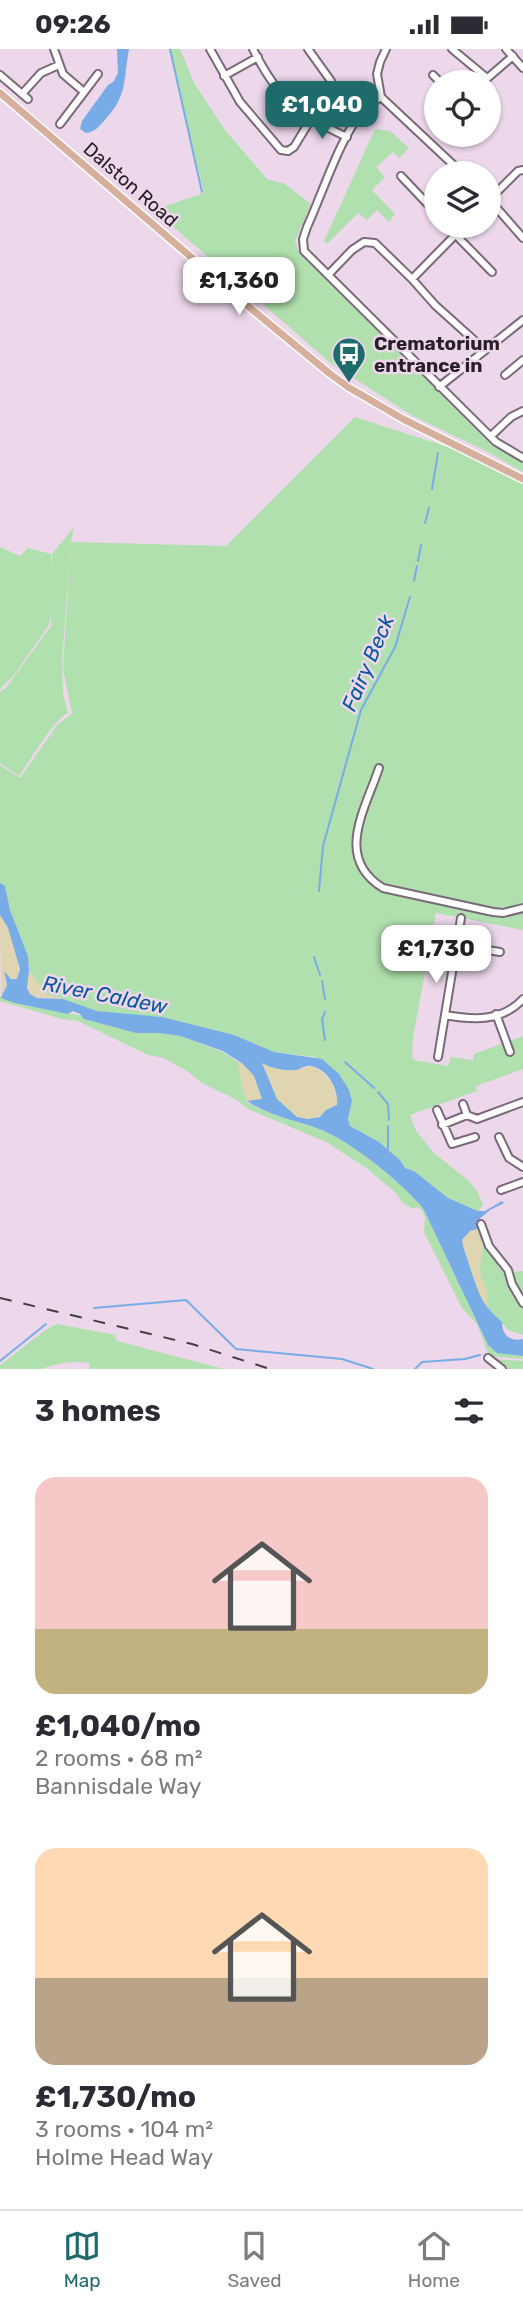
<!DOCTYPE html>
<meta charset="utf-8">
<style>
body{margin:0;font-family:Rubik,sans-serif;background:#f2f2f3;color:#2b2b33;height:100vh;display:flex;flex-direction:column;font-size:26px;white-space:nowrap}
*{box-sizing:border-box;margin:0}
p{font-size:23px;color:#7c7c81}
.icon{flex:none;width:38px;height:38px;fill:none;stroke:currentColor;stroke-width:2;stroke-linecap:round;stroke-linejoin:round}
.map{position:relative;height:1320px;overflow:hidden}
.side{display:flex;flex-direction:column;background:#fff;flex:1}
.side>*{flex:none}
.buttons{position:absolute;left:424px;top:21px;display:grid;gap:14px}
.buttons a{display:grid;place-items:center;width:77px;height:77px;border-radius:50%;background:#fff;box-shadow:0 2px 5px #0004;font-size:35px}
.price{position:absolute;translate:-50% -60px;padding:0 16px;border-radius:14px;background:#fff;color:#222;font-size:23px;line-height:46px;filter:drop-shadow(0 2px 4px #0008)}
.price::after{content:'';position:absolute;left:50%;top:42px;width:21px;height:16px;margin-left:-10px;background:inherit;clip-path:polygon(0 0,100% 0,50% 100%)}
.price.selected{background:#1f6b6b;color:#fff}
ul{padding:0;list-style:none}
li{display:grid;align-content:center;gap:14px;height:371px;padding:0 35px}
li span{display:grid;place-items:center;height:217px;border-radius:21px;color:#555}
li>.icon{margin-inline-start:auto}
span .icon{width:126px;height:126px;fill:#fffc;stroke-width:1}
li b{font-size:30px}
h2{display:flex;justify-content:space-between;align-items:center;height:84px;padding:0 35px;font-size:30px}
.status{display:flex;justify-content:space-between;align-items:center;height:49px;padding:0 35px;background:#fff;direction:ltr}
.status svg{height:19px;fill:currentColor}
.tabs{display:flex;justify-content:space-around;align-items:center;height:98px;border-top:2px solid #e1e1e2;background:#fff;font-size:19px;color:#7c7c81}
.tabs a{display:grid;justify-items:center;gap:4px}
.tabs .selected{color:#1f6b6b}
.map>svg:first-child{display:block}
.green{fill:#b0e0ad}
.sand{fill:#dfd6b1}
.water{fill:#78ace7;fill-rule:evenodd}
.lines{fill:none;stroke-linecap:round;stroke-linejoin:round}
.stream{stroke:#78ace7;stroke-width:2}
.minor-casing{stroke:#7b697a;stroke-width:10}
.major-casing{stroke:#fff;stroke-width:10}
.minor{stroke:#fff;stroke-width:6}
.major{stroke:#d7b09d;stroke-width:7}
.rail{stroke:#473d46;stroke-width:2;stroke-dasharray:12 12;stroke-linecap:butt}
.labels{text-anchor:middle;stroke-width:5;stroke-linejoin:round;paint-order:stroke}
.street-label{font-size:19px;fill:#282027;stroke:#ecd7eb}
.poi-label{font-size:19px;font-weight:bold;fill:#282027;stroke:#ecd7eb;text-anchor:start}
.water-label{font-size:21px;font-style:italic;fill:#0b579d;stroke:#ecd7eb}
</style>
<div class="status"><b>09:26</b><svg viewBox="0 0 49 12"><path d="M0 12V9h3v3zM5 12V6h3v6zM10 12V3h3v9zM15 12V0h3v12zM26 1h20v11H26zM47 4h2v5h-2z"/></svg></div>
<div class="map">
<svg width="523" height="1320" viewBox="0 0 523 1320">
<rect width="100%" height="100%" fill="#ecd7eb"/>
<path class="green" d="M169,0H180L194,34L225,81L267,130L285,135L311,155L295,192L299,204L493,397L523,413V423L486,402L413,367L333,316L154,161L204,144Z
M375,80L390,82L409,99L399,109L393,103L376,118L385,128L372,141L395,165L389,173L377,161L367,171L358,164L327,195L324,192Z
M355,368L485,410L523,430V881L436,864L413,988L412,1007L414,1011L448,1017L451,1008L473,1011L474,1005L523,987V1020L476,1037L477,1042L410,1066L416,1082L433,1103L470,1133L478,1144L483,1156L479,1162L448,1149L414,1122L405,1119L400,1111L379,1093L350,1077L348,1070L352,1052L315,1008L274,1003L234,986L162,968L137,967L97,962L47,945L29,921L28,907L10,861L5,838L0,834V716L20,729L58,675L72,665L63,619L71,494L62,612L63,645L68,664C54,670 29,713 19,727L0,714V643L6,639L51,577V566L49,576L14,626L0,640V498L20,507L28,499L51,505V525L52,505L74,478L71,493L226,497Z
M0,947L15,954L83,967L84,970L136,984H159L180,987L223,1003L238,1013L247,1053C270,1067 294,1071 319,1080C351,1092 401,1133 423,1159L488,1296L502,1304L523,1307V1310L489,1307L477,1275L462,1259L424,1183L425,1168L422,1161L417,1158L413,1160L403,1154L395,1143L365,1118L326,1093L248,1060L237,1051L202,1034L190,1024L164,1009L148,1006L78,972L62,970L0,952Z
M484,1188L496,1205L498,1218L504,1224L523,1222V1286L508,1281L487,1258C488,1244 482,1236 480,1223C478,1212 484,1201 482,1189Z
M57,1275L115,1286L117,1292L224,1320H89L90,1314C71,1311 57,1315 40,1320C28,1320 12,1320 0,1320V1316L47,1280Z
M493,1310L523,1312V1320H505Z"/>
<path class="sand" d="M0,866C11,884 22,909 18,930L4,928L7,936L1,949Z
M29,921L47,945L63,950C36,948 23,954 29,921Z
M238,1013L263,1014L270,1018L300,1020L311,1017L320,1021L332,1034L337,1046V1056C328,1060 324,1065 318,1068C302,1076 287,1060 277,1050L247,1052L242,1039Z
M480,1179L484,1188L482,1189L480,1225L487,1242V1258L476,1241L462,1191L470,1182Z"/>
<path class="water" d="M117,0H129C123,33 128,46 104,72C98,78 95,83 86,84L80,80L82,72L108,36L113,33L118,24Z
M0,834L5,837L10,861L28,907L29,921L27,939L30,945L37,949L63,950L97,962L162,968L234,986L274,1003L322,1010L339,1025L349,1041L352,1052L348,1070L350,1077L379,1093L400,1111L405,1119L414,1122L448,1149L478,1162H485L502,1152L504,1154L490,1161L477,1172L480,1179L470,1182L462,1191C464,1203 469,1213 472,1225C481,1249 481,1254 502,1273C502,1286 510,1293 523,1290V1307L497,1304L488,1296L423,1159C401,1133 351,1092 319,1080C295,1071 269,1067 247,1052L262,1050L254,1027L243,1015L223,1002L180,987L159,984H136L84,970L80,965L73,962L68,965L15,954L1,949L7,936L4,922L11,930H17L20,920L8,879L0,866ZM262,1014C270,1019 285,1022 295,1021C301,1021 304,1016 311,1017C328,1020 339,1041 337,1056L326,1061L320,1068L308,1070L297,1068L277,1050Z"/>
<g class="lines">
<path class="stream" d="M170,0L202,143
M432,440L438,404
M425,474L429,459
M418,512L421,496
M414,532L417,517
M319,842L323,797L361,661L395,598L410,548
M314,908L320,926
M322,932L325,950
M325,991L322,970L325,963
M345,1013L374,1039
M378,1043L388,1055L389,1071
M388,1100V1077
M94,1259L186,1251L236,1300L342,1310L373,1320
M0,1312L46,1275
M415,1320L422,1313L465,1310L480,1306"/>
<g class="minor-casing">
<path id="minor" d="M54,0L63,25L84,43
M210,0L240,53L281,101L288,102L294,98L311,70
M253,0C278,50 297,65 347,88
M308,0L331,32
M386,0L380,13L377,25L381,48L462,124
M452,0L487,29
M506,0L523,19
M0,26L28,50
M433,26L440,33
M224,27L258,8
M483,33L513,7
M22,45L41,24L59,16
M381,48C375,52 369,55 364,61C341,85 322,146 307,178L303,190L304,202L496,393L523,409
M488,58L492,62V67L488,71
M60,75L98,25
M472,90L475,86
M401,127L436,164
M488,149L523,189
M488,152L518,122L523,121
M447,177L492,223
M328,226L352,201L364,193L375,194L412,230L435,256L485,301
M412,230L464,177
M505,326L523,311
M439,338L523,271
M491,387L511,368L523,362
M379,719C365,761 334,809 383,839L493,863L503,864L523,859
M456,896L500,903
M496,965L510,1003
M445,966C473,971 502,973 523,950
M438,1008L461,869
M463,1055L467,1066L477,1070L523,1053
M437,1061L452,1095L475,1088
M442,1076L467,1066
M499,1088L509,1109L523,1118
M501,1141L523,1133
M481,1175L489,1197L508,1221L512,1235L523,1254
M488,1309L502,1320"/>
</g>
<g class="major-casing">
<path id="major" d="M0,44L255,263L329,324L348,338L403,370L523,430"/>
</g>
<use href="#minor" class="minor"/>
<use href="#major" class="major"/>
<path class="rail" d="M0,1249L192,1295L270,1320"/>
</g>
<defs>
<g id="bus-pin" transform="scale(1.75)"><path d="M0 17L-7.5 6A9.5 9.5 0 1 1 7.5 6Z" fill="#1f6b6b" stroke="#ecd7eb"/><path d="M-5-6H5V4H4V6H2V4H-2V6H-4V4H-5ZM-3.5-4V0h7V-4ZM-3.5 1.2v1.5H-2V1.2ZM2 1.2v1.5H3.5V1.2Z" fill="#fff"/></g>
</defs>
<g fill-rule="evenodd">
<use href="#bus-pin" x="349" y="305"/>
</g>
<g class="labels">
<g class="street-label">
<text transform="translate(131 135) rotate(41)" y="7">Dalston Road</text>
</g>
<g class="poi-label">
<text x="374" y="301">Crematorium<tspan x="374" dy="22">entrance in</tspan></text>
</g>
<g class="water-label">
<text transform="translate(368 614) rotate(-67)" y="7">Fairy Beck</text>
<text transform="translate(105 946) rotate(11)" y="7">River Caldew</text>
</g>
</g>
</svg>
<div class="buttons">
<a><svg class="icon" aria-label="locate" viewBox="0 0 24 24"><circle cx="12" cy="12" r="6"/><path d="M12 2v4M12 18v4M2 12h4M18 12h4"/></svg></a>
<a><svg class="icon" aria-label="layers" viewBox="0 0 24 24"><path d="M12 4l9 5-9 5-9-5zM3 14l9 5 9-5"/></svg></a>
</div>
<b class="price selected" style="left:322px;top:92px">£1,040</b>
<b class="price" style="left:239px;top:268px">£1,360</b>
<b class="price" style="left:436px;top:936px">£1,730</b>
</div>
<section class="side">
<h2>3 homes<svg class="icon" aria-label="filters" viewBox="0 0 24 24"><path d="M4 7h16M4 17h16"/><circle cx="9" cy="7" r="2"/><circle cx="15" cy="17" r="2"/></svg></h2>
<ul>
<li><span style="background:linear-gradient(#f6c9c9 70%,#c2b280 0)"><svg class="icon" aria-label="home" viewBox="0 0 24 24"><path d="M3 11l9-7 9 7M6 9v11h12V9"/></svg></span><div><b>£1,040/mo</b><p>2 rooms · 68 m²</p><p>Bannisdale Way</p></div></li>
<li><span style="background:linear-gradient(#ffd9b3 60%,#b9a48a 0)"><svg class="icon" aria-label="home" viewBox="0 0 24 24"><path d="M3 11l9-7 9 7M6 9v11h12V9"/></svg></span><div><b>£1,730/mo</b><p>3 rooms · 104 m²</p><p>Holme Head Way</p></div></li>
</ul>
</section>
<nav class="tabs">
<a class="selected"><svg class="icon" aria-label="map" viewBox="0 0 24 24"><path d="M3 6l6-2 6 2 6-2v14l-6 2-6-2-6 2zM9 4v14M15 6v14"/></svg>Map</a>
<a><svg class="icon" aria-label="saved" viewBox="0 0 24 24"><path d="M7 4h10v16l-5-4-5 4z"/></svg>Saved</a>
<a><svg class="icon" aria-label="home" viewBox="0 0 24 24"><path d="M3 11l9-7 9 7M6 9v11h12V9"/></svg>Home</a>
</nav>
